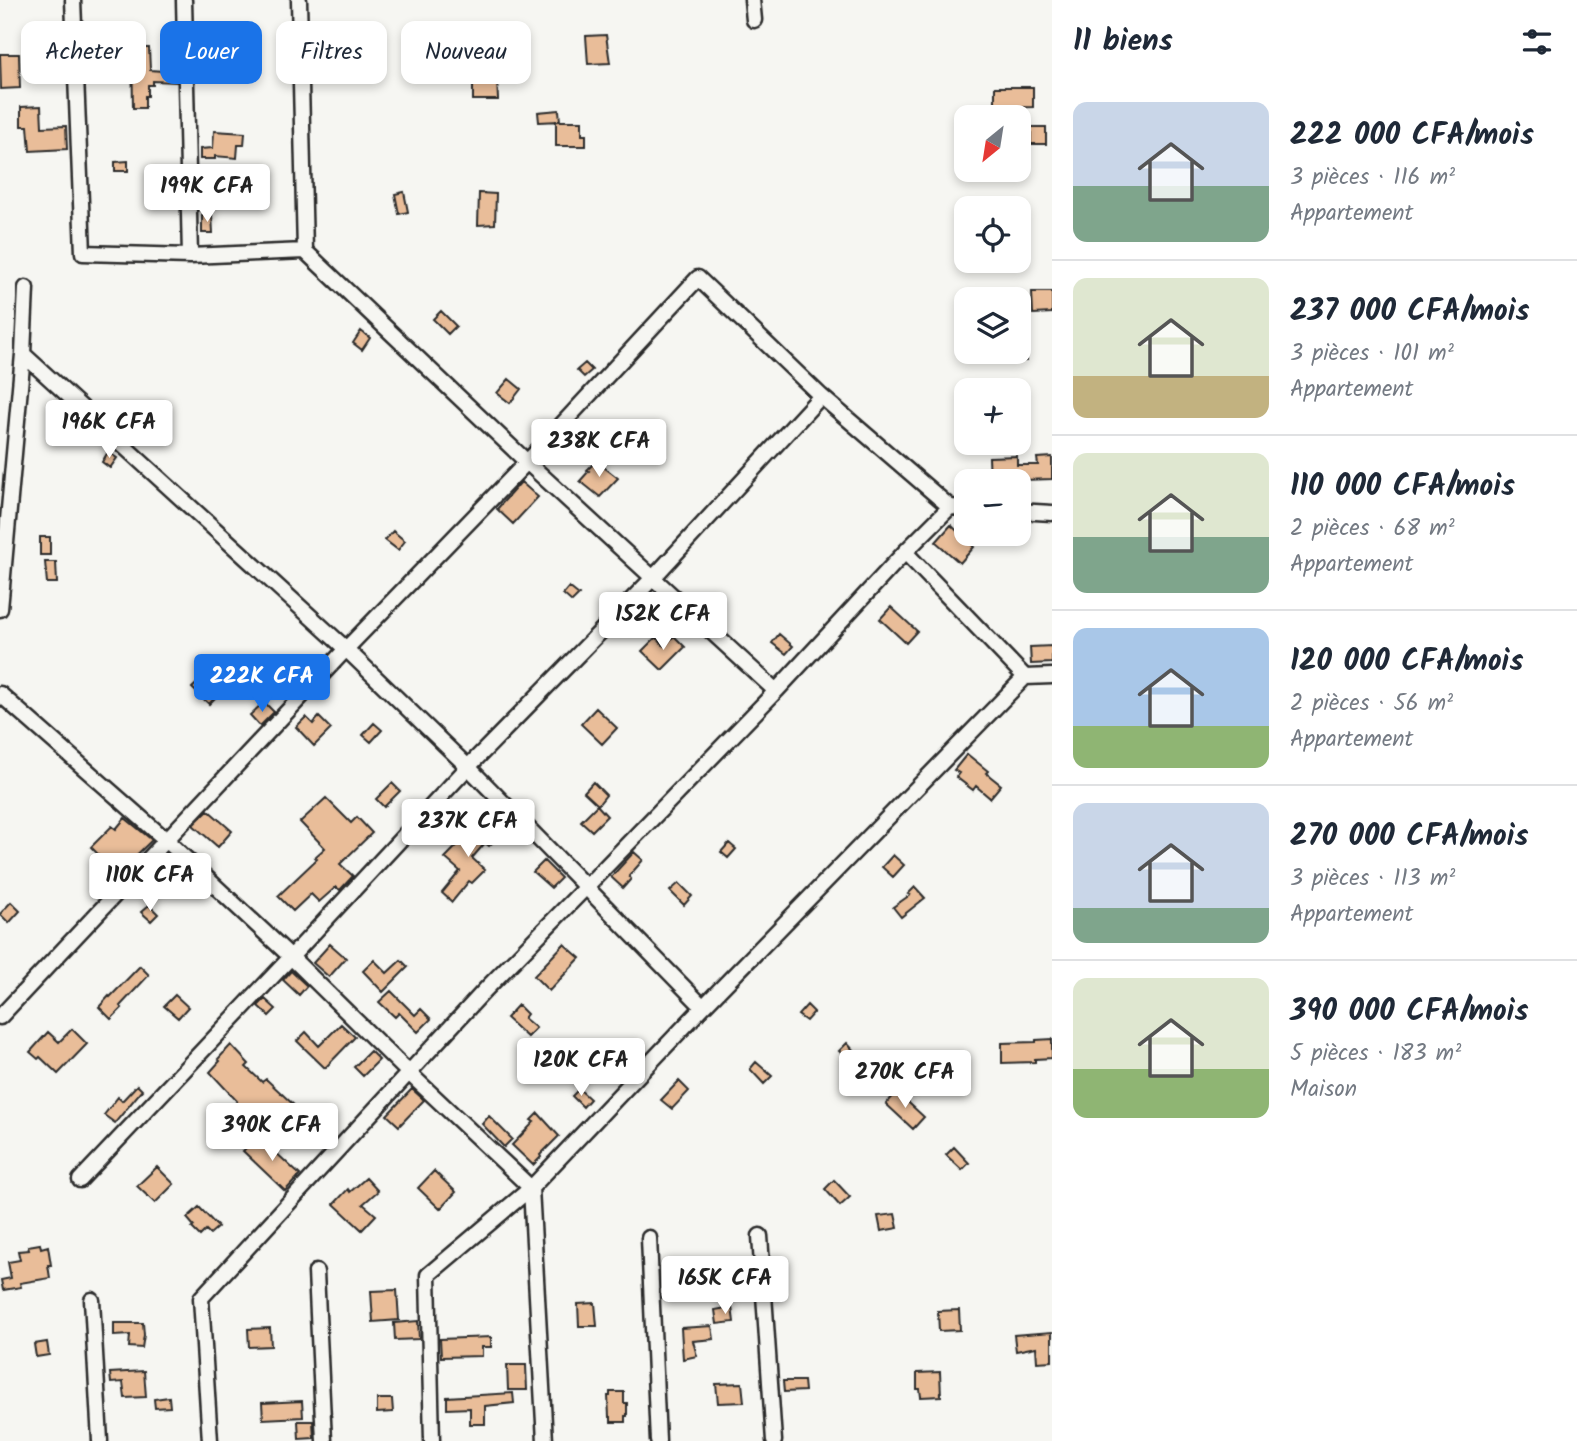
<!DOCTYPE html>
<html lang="fr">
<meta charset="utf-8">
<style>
body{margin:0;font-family:Kalam,sans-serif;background:#f6f6f7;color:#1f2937;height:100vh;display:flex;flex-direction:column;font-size:26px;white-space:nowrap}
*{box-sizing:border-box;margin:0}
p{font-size:23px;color:#747a83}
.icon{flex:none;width:38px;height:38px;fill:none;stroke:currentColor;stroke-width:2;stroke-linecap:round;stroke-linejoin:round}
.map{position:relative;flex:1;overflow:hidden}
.details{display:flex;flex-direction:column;background:#fff;width:525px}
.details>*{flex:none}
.guide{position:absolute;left:21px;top:21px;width:665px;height:63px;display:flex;gap:14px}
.needle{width:46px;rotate:210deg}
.buttons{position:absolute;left:954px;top:105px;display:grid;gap:14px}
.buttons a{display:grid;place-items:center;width:77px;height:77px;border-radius:14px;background:#fff;box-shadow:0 4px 10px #0003;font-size:35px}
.price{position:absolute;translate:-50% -60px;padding:0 16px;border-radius:7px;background:#fff;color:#222;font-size:23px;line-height:46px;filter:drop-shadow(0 2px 4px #0008)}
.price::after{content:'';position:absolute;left:50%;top:42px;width:21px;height:16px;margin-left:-10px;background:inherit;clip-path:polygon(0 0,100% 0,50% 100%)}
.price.active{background:#1a73e8;color:#fff}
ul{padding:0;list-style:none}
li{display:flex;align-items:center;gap:21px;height:175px;padding:0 21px}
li+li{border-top:2px solid #e0e1e3}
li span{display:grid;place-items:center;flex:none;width:196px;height:140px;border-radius:14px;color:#555}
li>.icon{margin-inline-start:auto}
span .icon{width:84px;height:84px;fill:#fffc;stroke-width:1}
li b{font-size:30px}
h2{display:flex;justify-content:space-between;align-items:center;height:84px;padding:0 21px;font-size:30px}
.pill{padding:0 24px;border-radius:14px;background:#fff;box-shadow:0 4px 10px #0003;font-size:24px;line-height:63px}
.pill.active{background:#1a73e8;color:#fff}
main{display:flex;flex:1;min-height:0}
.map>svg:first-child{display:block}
.building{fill:#e9bd99;stroke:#2b2b2b;stroke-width:2}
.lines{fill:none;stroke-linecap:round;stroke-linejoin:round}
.minor-casing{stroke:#2b2b2b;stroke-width:19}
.minor{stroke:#f6f6f2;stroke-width:14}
</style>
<main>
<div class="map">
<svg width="1052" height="1441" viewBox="0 0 1052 1441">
<rect width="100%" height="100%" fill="#f6f6f2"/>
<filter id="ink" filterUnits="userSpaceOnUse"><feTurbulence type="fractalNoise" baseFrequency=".0143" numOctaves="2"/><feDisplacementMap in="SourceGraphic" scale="14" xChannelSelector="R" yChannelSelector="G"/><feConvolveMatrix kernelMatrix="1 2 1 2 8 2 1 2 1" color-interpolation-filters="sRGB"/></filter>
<g filter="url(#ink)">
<path class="building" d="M606,35L610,63L588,64L586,36Z
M132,48H149L150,70L176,72V82L153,81V85H148V96H145V108H133Z
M0,54H19L20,88L1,89Z
M473,79H497L498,100H473Z
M995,87H1033V107L995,108Z
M41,106L42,127L66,126L67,149L30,151L28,126H21V107Z
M559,110L560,121L539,122L538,112Z
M556,121H582V135H586V146H556Z
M1031,127H1046V144H1031Z
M214,131L245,133L244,145H238L237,158L215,156V159H200V149L213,148Z
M128,161V171H115V162Z
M166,174V178L175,177L176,193H170V198H155L153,175Z
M404,192L408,212L399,214L395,194Z
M479,193L496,194L495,224L478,225Z
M202,215H212L213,233H202Z
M1032,292H1052V313L1033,314Z
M441,311L456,326L448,334L433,319Z
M361,331L370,338L362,350L353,343Z
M992,352H1026V361H992Z
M585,363L592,370L584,377L577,370Z
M509,379L521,389L510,403L497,393Z
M598,436L604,444L594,452L588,445Z
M108,452L117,458L110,468L102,462Z
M1017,456V465H1038L1037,458L1052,457V479L990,481L989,457Z
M596,461L618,478L600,497L580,481L589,471L587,470Z
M521,482L538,497L513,524L497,509Z
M951,525L974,547L960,563L936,542Z
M393,531L405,541L398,550L385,540Z
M40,537H50V555H40Z
M45,562H56L57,583H47Z
M569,587L579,595L572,602L563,594Z
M891,607L917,631L906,643L880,619Z
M779,634L793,646L786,654L772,643Z
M674,636L685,647L662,670L642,651L656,637L664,646Z
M1052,646V663L1031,664L1030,647Z
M207,674L223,690L209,704L192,688Z
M264,702L274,712L260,726L250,715Z
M596,708L617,728L602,744L581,724Z
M306,717L313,724L319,717L331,729L314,746L296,727Z
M374,723L382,730L371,742L363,735Z
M967,754L988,771L986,773L1001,785L990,798L976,786L973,790L956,777L959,773L954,770Z
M593,782L606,795L598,805L584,792Z
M392,783L400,791L384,807L376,799Z
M326,798L351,823L357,817L372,833L340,864L353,876L340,890L336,887L319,902L311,894L293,911L278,896L317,859L315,857L325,848L300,822Z
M597,805L607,816L592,831L581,821Z
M208,810L232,831L218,847L193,825Z
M125,818L152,840L117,874L91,847L112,826L116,829Z
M481,821L498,837L489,846L485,843L472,858L485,870L472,883L469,881L452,902L442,893L460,871L445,858Z
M729,843L736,849L728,858L721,852Z
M634,852L643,860L629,876L631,879L623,888L611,877Z
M893,855L904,865L893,877L882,867Z
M544,861L561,878L551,888L533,872Z
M679,883L692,896L684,905L670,891Z
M915,887L925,898L901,917L893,907L910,895L908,894Z
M11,902L20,911L9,923L0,914Z
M149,905L158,914L151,921L141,912Z
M330,944L346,958L329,977L313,963Z
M564,944L580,958L549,991L534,976Z
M374,960L387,973L401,960L408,967L383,992L363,971Z
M140,966L149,975L120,1006L122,1008L111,1019L99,1007L109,996L110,997Z
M291,971L307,986L299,995L283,980Z
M391,991L415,1015L421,1009L431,1019L418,1032L399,1013L395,1017L379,1002Z
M175,995L188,1007L178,1018L164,1006Z
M265,999L276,1009L269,1016L258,1006Z
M518,1005L527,1014L524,1018L536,1028L527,1037L506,1018Z
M807,1005L814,1012L806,1021L798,1015Z
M341,1024L355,1037L325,1068L297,1041L306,1032L319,1046Z
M72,1029L87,1044L58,1074L40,1057L38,1059L30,1052L48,1032L59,1042Z
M1052,1039V1058L1035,1059V1062L1002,1063V1043L1036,1042V1040Z
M847,1043L854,1051L846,1058L839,1051Z
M231,1045L249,1064L246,1067L262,1082L266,1079L297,1108L289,1116L286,1114L264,1139L234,1112L238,1109L234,1105L237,1101L210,1072L220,1061L218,1059Z
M370,1051L379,1060L363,1076L354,1067Z
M756,1062L772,1076L764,1084L750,1069Z
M679,1081L689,1091L672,1109L661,1100Z
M137,1085L142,1090L115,1123L104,1115L118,1097L122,1101Z
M412,1089L424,1100L399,1126L387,1115Z
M579,1089L590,1099L583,1107L572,1096Z
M897,1092L924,1117L913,1129L886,1104Z
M538,1113L559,1136L540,1155L541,1157L533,1165L512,1145L534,1122L531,1120Z
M489,1116L512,1139L504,1147L482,1124Z
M258,1136L300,1175L285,1191L243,1151Z
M954,1147L969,1163L962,1170L946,1155Z
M157,1167L174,1184L155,1203L137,1186Z
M434,1171L456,1192L440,1209L418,1188Z
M366,1178L378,1191L363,1204L376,1215L362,1230L334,1204L348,1189L350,1192Z
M834,1180L850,1197L840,1206L825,1189Z
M199,1207L218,1227L210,1234L206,1230L200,1236L192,1228L194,1226L187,1218Z
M895,1214L898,1228L881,1231L878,1216Z
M40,1244L41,1248L48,1246L51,1265H48L50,1278L20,1283L21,1287L3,1290L1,1280L11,1278L8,1262L20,1260L18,1251L29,1250L28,1246Z
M397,1290L399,1320L373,1322L371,1291Z
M595,1303L597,1326H579L578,1304Z
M732,1307L734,1322L717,1324L715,1310Z
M959,1310L960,1330L939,1331L938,1311Z
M418,1321L419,1339L395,1340L394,1323Z
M114,1323H143L144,1335L142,1348L129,1347L130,1335L114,1336Z
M712,1326L714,1339L693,1341L697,1356L683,1359L681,1328Z
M270,1328L271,1346L249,1347L248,1329Z
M1052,1332V1361L1037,1362L1036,1347L1016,1351L1014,1335Z
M491,1337V1347H482V1356L441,1357L440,1339Z
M47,1342L49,1355L36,1357L34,1344Z
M507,1365H526L527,1390H508Z
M144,1371L146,1397L125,1398L123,1382L111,1383L110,1373Z
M940,1372L941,1396L921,1397L920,1389H917V1373Z
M783,1381H804L805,1391L784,1392Z
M742,1383L744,1402L718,1403L716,1384Z
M610,1392H624V1403H627V1416H625V1422H611V1417H609L608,1396H610Z
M513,1393L514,1403L485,1406V1424H470V1408L447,1409V1397Z
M169,1397L170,1407L155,1408L154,1399Z
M377,1399H392L393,1412L377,1413Z
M302,1401L303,1417L263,1419L262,1403Z
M298,1421H313L314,1438L299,1439Z"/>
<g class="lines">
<g class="minor-casing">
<path id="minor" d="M184,0L190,256
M299,0L305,251
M752,0L754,20
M23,354L346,649L468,767L586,887L776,691L527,462L305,251L190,256L83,253L73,0
M1018,511L1052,513
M905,552L1025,677
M0,609L23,354L26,288
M776,691L905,552L950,507
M0,694L166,840L291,957L409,1073L531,1188L545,1441
M0,1017L346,649L527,462L698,278L821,396L950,507L966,508
M80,1180L291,957L468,767L653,578L821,396
M760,1236L774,1441
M649,1238L658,1441
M316,1272L324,1441
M92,1300L100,1441
M210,1441L201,1298L486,989L586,887L703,1007
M432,1441L428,1275L531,1188L703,1007L1025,677L1052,676"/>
</g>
<use href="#minor" class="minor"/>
</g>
</g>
</svg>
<div class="buttons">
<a><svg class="needle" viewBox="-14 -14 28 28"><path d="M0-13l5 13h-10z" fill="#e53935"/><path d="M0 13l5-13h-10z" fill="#747a83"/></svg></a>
<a><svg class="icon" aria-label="locate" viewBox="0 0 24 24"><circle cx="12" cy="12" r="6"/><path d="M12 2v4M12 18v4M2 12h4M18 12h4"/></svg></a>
<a><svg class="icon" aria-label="layers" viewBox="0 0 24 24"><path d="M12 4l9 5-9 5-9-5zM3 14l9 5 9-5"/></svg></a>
<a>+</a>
<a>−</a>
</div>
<b class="price" style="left:207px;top:224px">199K CFA</b>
<b class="price" style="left:109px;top:460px">196K CFA</b>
<b class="price" style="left:599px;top:479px">238K CFA</b>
<b class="price" style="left:663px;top:652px">152K CFA</b>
<b class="price active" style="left:262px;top:714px">222K CFA</b>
<b class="price" style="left:468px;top:859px">237K CFA</b>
<b class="price" style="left:150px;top:913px">110K CFA</b>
<b class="price" style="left:581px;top:1098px">120K CFA</b>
<b class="price" style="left:905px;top:1110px">270K CFA</b>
<b class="price" style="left:272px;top:1163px">390K CFA</b>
<b class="price" style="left:725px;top:1316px">165K CFA</b>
<div class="guide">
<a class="pill">Acheter</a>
<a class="pill active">Louer</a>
<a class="pill">Filtres</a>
<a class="pill">Nouveau</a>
</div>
</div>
<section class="details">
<h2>11 biens<svg class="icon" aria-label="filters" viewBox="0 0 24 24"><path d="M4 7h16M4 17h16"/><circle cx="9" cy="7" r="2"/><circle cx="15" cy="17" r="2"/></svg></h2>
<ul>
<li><span style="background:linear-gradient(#c9d6e8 60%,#7fa58c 0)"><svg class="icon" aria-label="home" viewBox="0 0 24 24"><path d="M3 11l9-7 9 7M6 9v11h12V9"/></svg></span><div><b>222 000 CFA/mois</b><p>3 pièces · 116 m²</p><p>Appartement</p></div></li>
<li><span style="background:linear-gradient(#dfe7d0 70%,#c2b280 0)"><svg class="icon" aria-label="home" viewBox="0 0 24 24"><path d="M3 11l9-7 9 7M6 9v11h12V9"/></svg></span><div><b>237 000 CFA/mois</b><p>3 pièces · 101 m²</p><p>Appartement</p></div></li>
<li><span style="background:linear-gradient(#dfe7d0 60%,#7fa58c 0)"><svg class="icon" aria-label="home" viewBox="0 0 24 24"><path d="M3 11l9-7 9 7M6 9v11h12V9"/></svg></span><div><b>110 000 CFA/mois</b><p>2 pièces · 68 m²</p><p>Appartement</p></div></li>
<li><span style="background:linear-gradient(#a9c7e8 70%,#8fb573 0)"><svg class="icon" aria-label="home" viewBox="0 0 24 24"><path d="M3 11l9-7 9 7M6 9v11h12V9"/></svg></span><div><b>120 000 CFA/mois</b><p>2 pièces · 56 m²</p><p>Appartement</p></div></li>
<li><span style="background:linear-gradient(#c9d6e8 75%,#7fa58c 0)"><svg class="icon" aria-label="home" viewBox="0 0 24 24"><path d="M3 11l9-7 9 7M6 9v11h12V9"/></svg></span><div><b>270 000 CFA/mois</b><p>3 pièces · 113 m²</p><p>Appartement</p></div></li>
<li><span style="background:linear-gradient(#dfe7d0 65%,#8fb573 0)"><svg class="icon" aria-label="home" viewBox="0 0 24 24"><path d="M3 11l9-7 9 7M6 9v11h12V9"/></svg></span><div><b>390 000 CFA/mois</b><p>5 pièces · 183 m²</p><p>Maison</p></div></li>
</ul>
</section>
</main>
